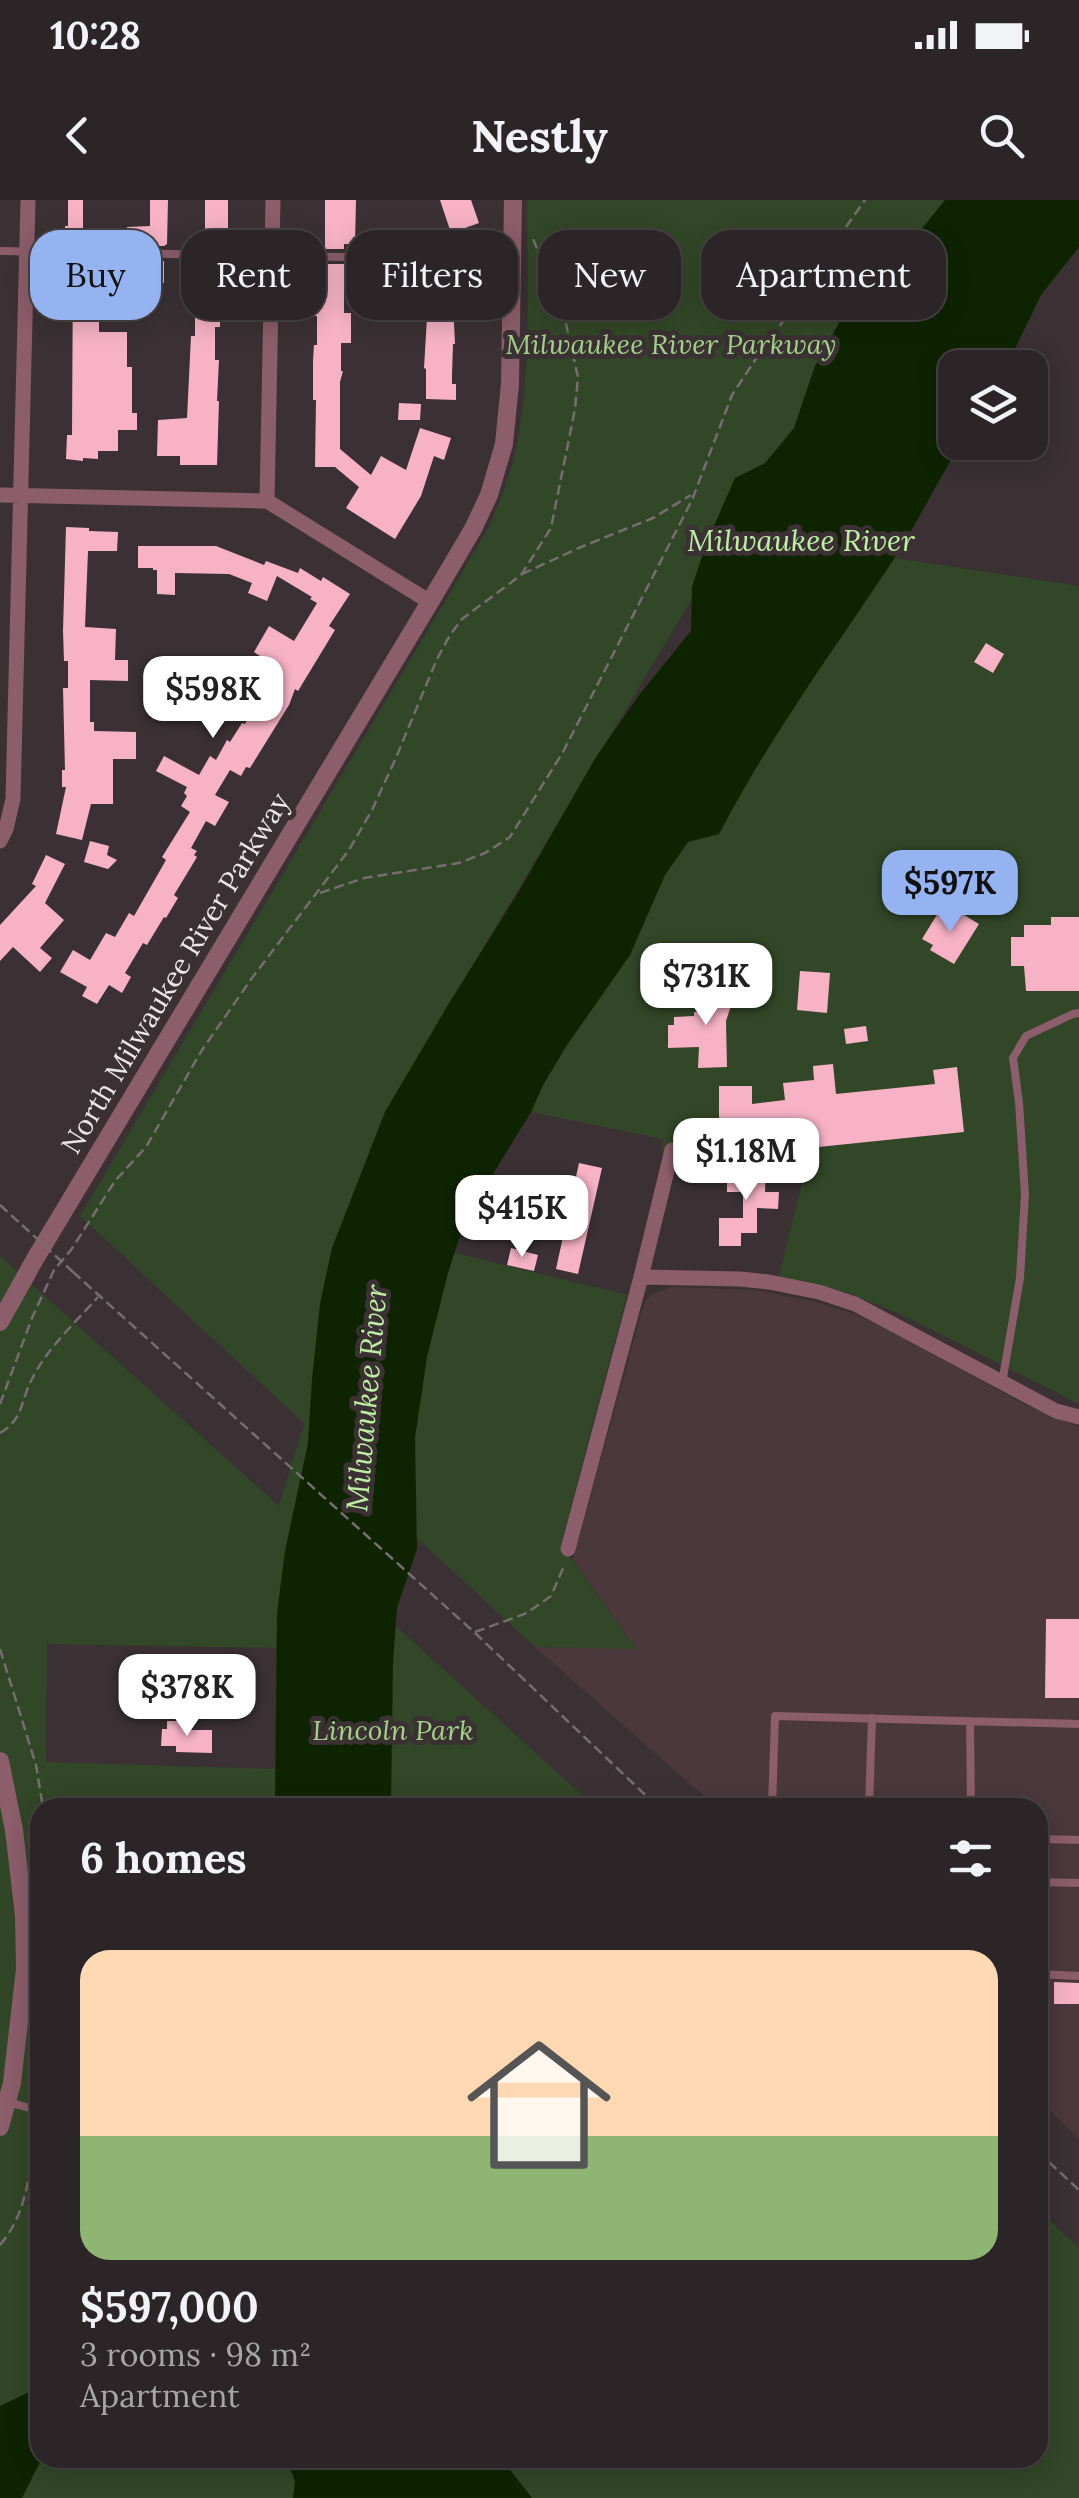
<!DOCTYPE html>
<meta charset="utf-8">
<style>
body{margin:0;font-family:Lora,serif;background:#383133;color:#f1f3f6;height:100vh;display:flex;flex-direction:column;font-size:38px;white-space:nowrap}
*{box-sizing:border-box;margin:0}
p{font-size:32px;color:#a6a5a7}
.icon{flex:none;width:55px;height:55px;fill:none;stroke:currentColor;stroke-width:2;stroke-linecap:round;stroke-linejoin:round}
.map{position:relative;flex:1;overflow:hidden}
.panel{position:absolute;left:30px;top:1598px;width:1018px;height:670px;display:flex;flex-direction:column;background:#2c2527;border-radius:30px;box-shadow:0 5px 25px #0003,0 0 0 2px #484244}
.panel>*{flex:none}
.banner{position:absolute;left:30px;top:30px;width:1020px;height:90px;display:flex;gap:20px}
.buttons{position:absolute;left:938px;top:150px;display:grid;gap:20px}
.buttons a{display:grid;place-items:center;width:110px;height:110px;border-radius:20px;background:#2c2527;box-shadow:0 5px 25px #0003,0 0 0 2px #484244;font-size:50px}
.price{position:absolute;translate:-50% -85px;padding:0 22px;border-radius:20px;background:#fff;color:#222;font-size:32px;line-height:65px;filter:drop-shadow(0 2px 5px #0008)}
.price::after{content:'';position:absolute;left:50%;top:60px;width:30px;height:22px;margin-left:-15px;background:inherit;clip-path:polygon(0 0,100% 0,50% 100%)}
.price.on{background:#95b2f1;color:#111}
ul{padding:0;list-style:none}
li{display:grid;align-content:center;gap:20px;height:530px;padding:0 50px}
li span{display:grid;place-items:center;height:310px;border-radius:30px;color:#555}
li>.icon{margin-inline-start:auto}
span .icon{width:180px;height:180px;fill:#fffc;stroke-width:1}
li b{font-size:42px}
h2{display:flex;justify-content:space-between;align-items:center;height:120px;padding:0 50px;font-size:42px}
.tag{padding:0 35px;border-radius:30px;background:#2c2527;box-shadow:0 5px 25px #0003,0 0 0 2px #484244;font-size:35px;line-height:90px}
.tag.on{background:#95b2f1;color:#111}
.status{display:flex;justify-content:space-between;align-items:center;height:70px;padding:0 50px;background:#2c2527;direction:ltr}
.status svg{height:28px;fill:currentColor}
header{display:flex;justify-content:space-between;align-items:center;height:130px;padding:0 50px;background:#2c2527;font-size:45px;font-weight:800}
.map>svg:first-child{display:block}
.built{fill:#4a383d}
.green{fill:#324727}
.water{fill:#0e2400}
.building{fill:#f7b2c6}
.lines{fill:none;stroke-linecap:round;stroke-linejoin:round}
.path{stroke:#766d70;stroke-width:2.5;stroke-dasharray:10 5;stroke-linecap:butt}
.service{stroke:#8c5d6a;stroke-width:8}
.minor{stroke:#8c5d6a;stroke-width:15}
.tertiary{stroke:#8c5d6a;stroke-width:18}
.path-bridge{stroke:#766d70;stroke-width:2.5;stroke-dasharray:10 5;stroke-linecap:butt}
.labels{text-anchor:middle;stroke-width:10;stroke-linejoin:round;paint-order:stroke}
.park-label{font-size:28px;font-style:italic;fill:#a1d185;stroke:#3b3134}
.street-label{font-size:28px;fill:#ede6e7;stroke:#3b3134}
.water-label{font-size:30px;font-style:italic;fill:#bdefa2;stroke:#3b3134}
</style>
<div class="status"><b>10:28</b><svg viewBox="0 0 49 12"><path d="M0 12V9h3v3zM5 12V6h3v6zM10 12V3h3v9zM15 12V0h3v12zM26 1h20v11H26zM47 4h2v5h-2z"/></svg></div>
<header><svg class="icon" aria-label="back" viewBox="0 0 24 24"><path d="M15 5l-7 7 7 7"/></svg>Nestly<svg class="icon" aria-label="search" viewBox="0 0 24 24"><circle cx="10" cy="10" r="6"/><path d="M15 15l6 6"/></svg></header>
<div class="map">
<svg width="1079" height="2298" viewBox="0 0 1079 2298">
<rect width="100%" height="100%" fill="#3b3134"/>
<path class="built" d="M672,1087L755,1090L816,1102L854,1114L887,1129L1026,1205L1079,1227V1939L1038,1899V1608L716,1607L535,1447L636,1449L573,1360L642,1111L646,1100L652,1094Z"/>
<path class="green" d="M527,0H945L815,166L794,228L385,912L360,977L455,1053L627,1095L561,1344L636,1449L535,1447L405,1327L281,1381L276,1448L47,1444L46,1562L275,1569L278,1607L40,1608V2258H1038V2010L1079,2048V2298H0V1056L279,1306L304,1223L80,1016L489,327C501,298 513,269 518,239C532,161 527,79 527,0Z
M894,358L1079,386V1204L905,1116L845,1092L778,1078L808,960L662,955L663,939L531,912L543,885L567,845L630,755L665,675L688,642L719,633C769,537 833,448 894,358Z
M379,1411L595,1607H320Z"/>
<path class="water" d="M945,0H1079V47L1041,95L1006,167L955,168V242L961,243C937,282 917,324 892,362C833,451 769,538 719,634L688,642L665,675L630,755L567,845L543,885L531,912L466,1018L448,1073L427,1157L415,1238L417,1349L397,1408L393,1462L391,1607H275L277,1413L285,1351L308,1243L312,1179L320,1104L332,1048L385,912L448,805L519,691L596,557L639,495L691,431L692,387L706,344L735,278L765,263L794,228L815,166L840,121L911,42Z
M40,2187V2258H42L22,2298H0V2206Z
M286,2258H507V2266L532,2298H293L295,2281Z"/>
<path class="building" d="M68,0H83V31H95V45L65,43V26H68Z
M150,0H168L167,44L164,46H127V27L150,26Z
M205,0H228V45H205Z
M325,0H356L355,44H344V49H325Z
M440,0H471L479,23L451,33Z
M73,60H95L94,107H99V132H127V167H132V213H137V230H118V251H98V259L83,258V261L66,259L67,235H72Z
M127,61H164V83L127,82Z
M325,64H344V113H351V143H341V171H343L340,182V249L371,275L381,256L406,270L420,228L451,238L444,260L434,256L421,296L395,339L346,308L359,287L335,267H315L316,200H313V161L314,145H317V116H314L315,75H320V68H325Z
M196,65H214V83H221L220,127H215V160H219L217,201H219L217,265H180V256H157L158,220L187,218L191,136H195V100H190V82H196Z
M430,67H458L457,101H453L455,144H453L452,175V184H456V200L426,199V169L424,168Z
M399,203L421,204L420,220H398Z
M66,327L89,328V331L118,332L117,351H88L85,427L116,429L115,460H128V481L90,480V522H94V531L136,532V559H113V604H91L82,640L56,634L66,587H62V570H65L63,488H68V461H64L63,431Z
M138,346H216L264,365L266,361L298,373L300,368L321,381L323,377L350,394L329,426L335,430L298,491L295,489L289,505L250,568L246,567L241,576L230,570L215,595L229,602L215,626L206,621L191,648L197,651L194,655L197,657L174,695L178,698L166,718L164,717L147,745L143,743L125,773L131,777L122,793L109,785L97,804L82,796L87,787L60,772L73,750L90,760L106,733L115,737L129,713L134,716L166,660L162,657L190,612L181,606L187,596L184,593L187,587L156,571L164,556L199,575L210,556L216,560L227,540L230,542L242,523L245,524L268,480L254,472L263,458L254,452L269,426L294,441L317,403L310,399L312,397L277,376L267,401L248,393L252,383L229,374L175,373V395L157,394V370H153V368H138Z
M986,443L1004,454L993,473L974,462Z
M90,641L109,646L107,655L117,660L108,669L84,662Z
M46,655L65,664L45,703L64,720L40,748L52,758L40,772L13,747L0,761V725L36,686L32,684Z
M954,709L979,724L954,764L930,750L933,745L922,739L938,713L948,719Z
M1051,717H1079V791H1026L1024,766H1011V737H1024V725H1051Z
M800,771L830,773L827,813L797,810Z
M717,783L737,788L726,821L727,867L698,868L699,847L668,848V825H674V817L694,816V812H701L705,792L710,793Z
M866,826L868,841L846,844L844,829Z
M833,864L836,894L935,884L933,870L957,867L964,932L770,952L768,927L719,926V886H752V904L785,900L783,883L814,880L813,866Z
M579,963L602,968L578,1074L556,1069Z
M727,966L766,967L765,992H779L778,1009L757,1008V1033H741V1046H719V1018H743V992H727Z
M511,1048L538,1055L534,1071L507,1065Z
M1046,1419H1079V1498H1045Z
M167,1521H185L184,1530H212V1553L176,1552V1546H161L162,1529H167Z
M1054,1782L1079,1783V1804H1054Z"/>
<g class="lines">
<path class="path" d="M522,374L581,347L653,318L691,295
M320,693L364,678L459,663L485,653L510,637L563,552L692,300L732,195L767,142L835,54L841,34L865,0
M0,1005L22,1025
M73,1072L474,1432L659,1608
M0,1204L32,1118L54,1070L71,1050L115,981L146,947L202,850L252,778L349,650L372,610L395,560L437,459L450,435L462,419L521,375L551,328L575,209L578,177L566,124L532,36
M0,1233C24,1219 20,1202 32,1179C47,1148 76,1122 98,1097
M475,1432L527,1413L551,1396L564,1366
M0,1449L36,1565L43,1608
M1038,1952L1079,1990
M0,2045C29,2011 30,1967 36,1924"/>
<path class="service" d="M0,51L403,58
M1002,1183L1020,1078L1025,994L1019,903L1013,858L1026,836L1073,814L1079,813
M970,1521L971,1608
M772,1608L775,1516L1079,1524
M869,1608L872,1518
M1038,1639L1079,1640
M1038,1682L1079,1683
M1038,1774L1079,1776
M8,1902L40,1911"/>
<path class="minor" d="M0,295L267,301L430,402
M267,301L273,0
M0,641L6,629L13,599L28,0
M641,1077L740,1079L769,1082L819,1092L855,1104L1056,1211L1079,1217
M568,1349L641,1077L672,950"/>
<path class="tertiary" d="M0,1122L35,1059L430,402L473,329L489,295L504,244L510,184L513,0
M0,1561L14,1630L24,1716L25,1769L12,1883L0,1927"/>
<path class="path-bridge" d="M22,1025L73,1072"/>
</g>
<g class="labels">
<g class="park-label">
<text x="671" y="154">Milwaukee River Parkway</text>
<text x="393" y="1540">Lincoln Park</text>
</g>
<g class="street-label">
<text transform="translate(175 773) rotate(-59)" y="10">North Milwaukee River Parkway</text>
</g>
<g class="water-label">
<text x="801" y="351">Milwaukee River</text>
<text transform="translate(367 1198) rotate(-85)" y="10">Milwaukee River</text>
</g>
</g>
</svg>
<div class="buttons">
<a><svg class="icon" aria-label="layers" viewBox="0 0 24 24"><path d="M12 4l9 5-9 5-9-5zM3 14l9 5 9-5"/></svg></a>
</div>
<b class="price" style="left:213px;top:541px">$598K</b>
<b class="price on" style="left:950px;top:735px">$597K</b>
<b class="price" style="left:706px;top:828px">$731K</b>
<b class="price" style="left:746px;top:1003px">$1.18M</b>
<b class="price" style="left:522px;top:1060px">$415K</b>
<b class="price" style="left:187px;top:1539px">$378K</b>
<div class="banner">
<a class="tag on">Buy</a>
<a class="tag">Rent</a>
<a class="tag">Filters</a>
<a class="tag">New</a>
<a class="tag">Apartment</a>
</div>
<section class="panel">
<h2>6 homes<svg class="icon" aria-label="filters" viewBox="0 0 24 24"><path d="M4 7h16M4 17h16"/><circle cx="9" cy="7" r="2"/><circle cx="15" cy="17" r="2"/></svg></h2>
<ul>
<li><span style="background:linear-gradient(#ffd9b3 60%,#8fb573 0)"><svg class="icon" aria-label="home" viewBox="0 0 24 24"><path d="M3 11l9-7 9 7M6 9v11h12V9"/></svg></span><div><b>$597,000</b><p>3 rooms · 98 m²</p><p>Apartment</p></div></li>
</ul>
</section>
</div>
